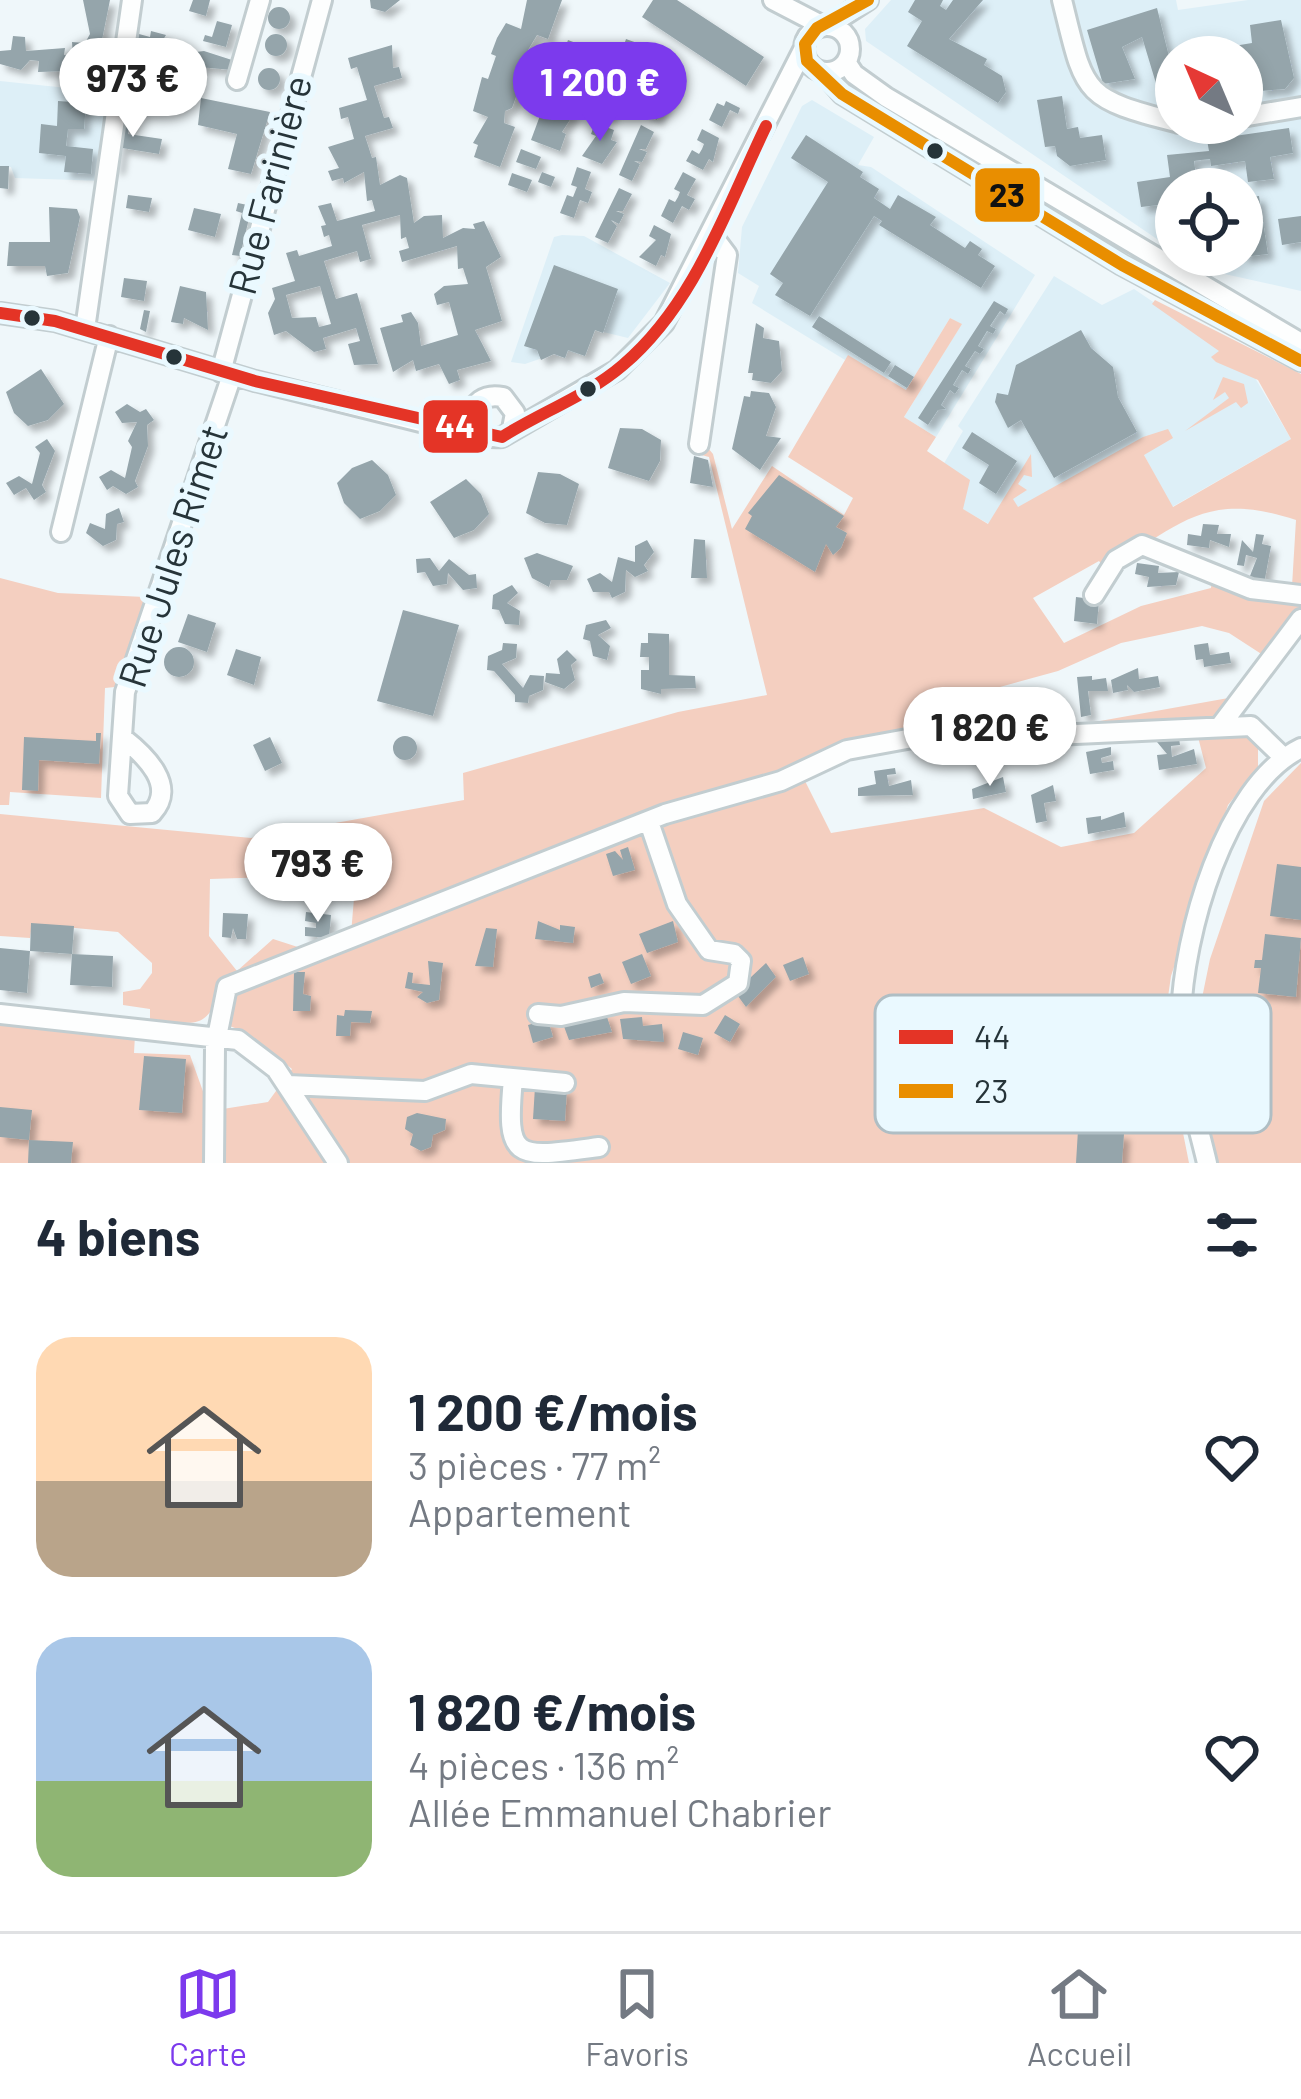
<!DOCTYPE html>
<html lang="fr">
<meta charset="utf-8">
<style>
body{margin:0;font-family:Barlow,sans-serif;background:#f2f2f3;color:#1f2937;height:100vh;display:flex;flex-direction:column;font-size:45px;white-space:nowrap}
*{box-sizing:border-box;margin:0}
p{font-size:39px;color:#747a83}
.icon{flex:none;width:66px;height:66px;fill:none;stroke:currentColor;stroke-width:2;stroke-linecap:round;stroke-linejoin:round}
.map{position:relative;height:1163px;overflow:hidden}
.panel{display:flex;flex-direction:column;background:#fff;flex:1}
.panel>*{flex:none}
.needle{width:78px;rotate:316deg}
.tools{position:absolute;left:1155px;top:36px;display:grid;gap:24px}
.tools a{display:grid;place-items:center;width:108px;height:108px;border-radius:50%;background:#fff;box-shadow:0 6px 18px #0003;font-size:60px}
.price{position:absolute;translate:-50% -102px;padding:0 27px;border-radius:42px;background:#fff;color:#222;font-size:39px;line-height:78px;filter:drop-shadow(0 3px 6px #0008)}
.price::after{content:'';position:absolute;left:50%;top:72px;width:36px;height:27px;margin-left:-18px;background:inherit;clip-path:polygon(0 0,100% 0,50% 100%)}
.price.active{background:#7c3aed;color:#fff}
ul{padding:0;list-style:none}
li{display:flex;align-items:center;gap:36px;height:300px;padding:0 36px}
li span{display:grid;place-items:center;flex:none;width:336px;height:240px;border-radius:36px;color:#555}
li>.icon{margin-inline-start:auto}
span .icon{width:144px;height:144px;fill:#fffc;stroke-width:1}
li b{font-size:51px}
h2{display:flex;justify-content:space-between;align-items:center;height:144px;padding:0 36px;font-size:51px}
.dock{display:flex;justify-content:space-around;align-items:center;height:168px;border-top:3px solid #e0e1e3;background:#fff;font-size:33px;color:#747a83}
.dock a{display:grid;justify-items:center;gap:6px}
.dock .active{color:#7c3aed}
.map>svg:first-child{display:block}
.built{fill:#ddeff7;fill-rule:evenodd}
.green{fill:#f4cfc0}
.building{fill:#95a5ab;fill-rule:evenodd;filter:url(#shadow)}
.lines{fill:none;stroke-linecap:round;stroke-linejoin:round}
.minor-casing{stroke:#c2cdd0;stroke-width:24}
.minor{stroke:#fdfefe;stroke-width:18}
.bus-1-casing{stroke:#eaf9ff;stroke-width:21}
.bus-2-casing{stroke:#eaf9ff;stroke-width:21}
.bus-1{stroke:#e43426;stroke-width:12}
.bus-2{stroke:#e98e00;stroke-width:12}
.bus-dot{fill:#263439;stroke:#eaf9ff;stroke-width:4.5}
.labels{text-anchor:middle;stroke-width:12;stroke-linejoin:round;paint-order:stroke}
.street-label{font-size:39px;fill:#263439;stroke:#eaf9ff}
.key{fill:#eaf9ff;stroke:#afbec4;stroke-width:3}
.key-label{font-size:33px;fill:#263439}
.line-badge{stroke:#eaf9ff;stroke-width:4.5}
.badge-label{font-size:33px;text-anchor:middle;font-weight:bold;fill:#fff}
.pale-badge-label{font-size:33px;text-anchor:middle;font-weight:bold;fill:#111}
</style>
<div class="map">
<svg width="1301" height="1163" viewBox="0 0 1301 1163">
<defs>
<filter id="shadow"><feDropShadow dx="6" dy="6" stdDeviation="3" flood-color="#0004"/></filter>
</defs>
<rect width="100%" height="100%" fill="#eff7fa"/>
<path class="built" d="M891,0H1176L1178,10L1248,0H1301V291L1220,273L1181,255H1242V189H1176V252L866,41L865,29ZM1176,57H1242V123H1176Z
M0,81L115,93L104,181L15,178L11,167L0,166Z
M812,100L874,137L858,165L871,167L1035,275L936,437L904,417L961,325L950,318L906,390L849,356L845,360L752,303L759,286L738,273L742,227L802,106Z
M562,235L584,236L670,283L628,338L595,330L585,356L568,351L565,358L554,354L525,364L511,362L554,237Z
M1054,276L1102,305L1134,289L1248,366L1291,439L1172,507L1137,442L989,524L962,509L943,465L963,431L958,426Z"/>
<path class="green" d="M1155,300L1301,374V588L1292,586L1296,520C1203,489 1179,527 1105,569L1099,561L1033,598L1064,643L1141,606L1211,588L1212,576L1301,596V612L1266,657L1229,633L1202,626L1121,643L1058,671L953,700L956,724L793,770L351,934L356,874L210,879L209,936L237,971L273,939L304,949L223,988C204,1033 195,1023 150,1019V1009L123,1005V992L140,989L152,973V963L118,932L32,924L30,938L0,936V814L251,838L464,800L463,773L678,712L767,695L709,457L694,453L708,448L713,454L732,529L772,466L844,515L853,498L788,457L848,355L906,390L950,318L962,324L904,417L936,437L927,451L970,480L963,509L988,524L1031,454L1032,477L1024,475L1018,484L1027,490L1013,499L1018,507L1143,437L1168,429L1173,438L1144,455L1173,507L1291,439L1258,380L1216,362L1211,357L1219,351L1152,304Z
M1223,377L1244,384L1248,403L1241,408L1236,402L1185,431L1229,398L1225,392L1213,400Z
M0,578L58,593L145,597L115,687L105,688L101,798L10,792L9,805H0Z
M1234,697L1219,720L1072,726Z
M1244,732L1258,744V768L1228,805L1171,976L1163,1032L1189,1163H0V1022L135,1035L134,1053L190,1055L210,1111L268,1102L292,1069L246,1032L221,1023L227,1001L239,986L352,948L659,827L804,779L831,833L984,808L1061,847L1134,833L1206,768L1198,737Z
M1301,763V1163H1217L1194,1037L1210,959L1264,801Z"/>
<path class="building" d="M83,0H110L101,45L109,49L108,65L87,64L85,52L79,51L77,68L70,71L38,72L39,61L30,60L21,70L0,64V51L11,50L13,36L25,37L26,51L65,48L64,55L73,56L72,42L85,43L90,34Z
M193,0H210L206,16L189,11Z
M370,0H400L385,12L371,8Z
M527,0H562L548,39L537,35L528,50L533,52L526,69L512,108L505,111L504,123L515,127L500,167L474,157L478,145L473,143L488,117L473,111L482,77L488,79L496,56L491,54L497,38L506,23L521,29Z
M653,0H677L764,57L746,86L642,17Z
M915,0H943L940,6L946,10L953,0H983L949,39L987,59L984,65L1002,76L1006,92L998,103L907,46L922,21L908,12Z
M268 18a11 11 0 1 1 22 0a11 11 0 1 1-22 0Z
M1157,8L1176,85L1158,90L1142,37L1122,47L1135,79L1103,84L1087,30Z
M1281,20L1294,78L1285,89L1260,91L1258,74L1242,76V57H1230L1228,47L1252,43L1250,25Z
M217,21L232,25L226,47L203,41L205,35L212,37Z
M151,31L166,35L154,55L135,49L139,34L150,37Z
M265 45a11 11 0 1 1 22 0a11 11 0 1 1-22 0Z
M626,39L640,44L633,62L641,64L639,70L620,57Z
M568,40L597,51L585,72L589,73L583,90L577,88L568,109L575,112L562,132L566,134L560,151L531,140Z
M1220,43L1223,57H1202L1200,46Z
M392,45L393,68L399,67L402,78L374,86L384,118L389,117L393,128L365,136L372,158L376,157L380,185L400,175L407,178L414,223L424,216L442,215L443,238L463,228L475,229L473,224L484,221L501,257L486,267L502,321L475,330L491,361L457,370L460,380L449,384L439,364L416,371L413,360L393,372L380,328L403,322L401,315L411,312L418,323L421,346L458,335L449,302L437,305L434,294L444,286L468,284L463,268L458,269L457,246L402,262L399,251L409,248L406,237L401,239L400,215L362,225L371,259L360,262L357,251L324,261L336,299L357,293L378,364L354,365L348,344L360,341L356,328L323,338L326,349L314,352L286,331L274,335L268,313L275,299L272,288L295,281L286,253L297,250L299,256L332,246L329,235L324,237L321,226L326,225L318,206L331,203L337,221L375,211L372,200L367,201L364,172L344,183L343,178L332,181L328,171L339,168L328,147L354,139L348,117L341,119L339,108L367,100L357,67L351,69L348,58ZM320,286L331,324L319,327L316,317L292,318L286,295Z
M204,51L235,61L232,70L199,67L196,52Z
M135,59L152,64L148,79L132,75Z
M666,64L679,70L670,87H663L670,90L665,100L660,98L665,103L657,120L643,114Z
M258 79a11 11 0 1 1 22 0a11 11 0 1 1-22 0Z
M612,72L631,80L626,103L617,99L610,117L596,111L603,94L611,97L615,86L607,83Z
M1062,96L1067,129L1078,127L1080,138L1102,135L1106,160L1070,166L1057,156L1055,146L1045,147L1037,100Z
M201,98L270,112L251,174L228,169L237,134L198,125Z
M58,101L86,103L84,129H68L66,146L93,149L91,174L64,172L66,156L39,153L41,124L57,126Z
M726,101L740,108L738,114L730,110L722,127L709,120L717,103L724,106Z
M121,108H126L130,121L128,134L162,139L159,154L122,148L119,169H114Z
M595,123L614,130L611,140L617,142L602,164L582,156L596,136L591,134Z
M641,125L654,132L646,149H639L647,152L642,162L634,161L640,164L632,181L619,175Z
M1289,128L1293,153L1270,157L1274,179L1248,182L1245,161L1211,166L1210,159L1201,160L1194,161L1198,189H1176V210L1167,204L1141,207L1137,182L1170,177L1167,155L1209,151L1207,140Z
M702,129L719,138L713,162L709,159L703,170L686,161L692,150L699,154L702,149L704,144L697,140Z
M806,135L863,172L860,177L879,189L874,198L890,209L898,195L936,217L930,225L965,248L970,241L982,249L978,255L995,266L981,288L879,225L882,221L874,216L810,316L775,295L783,283L770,274L828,182L791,158Z
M521,149L541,157L536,169L516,162Z
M0,166H9L8,189L0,188Z
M577,167L591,172L585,189L592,192L588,203L580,200L574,218L560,213L567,195L573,197L577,187L571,185Z
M542,172L555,177L551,187L538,182Z
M683,172L696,179L687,195L695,199L689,210L682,206L673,223L661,216L669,199L675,202L678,197L680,192L674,189Z
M512,173L532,180L527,192L508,185Z
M619,188L632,194L623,211H616L624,214L619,224L611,220L617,226L608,243L595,237Z
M128,195L152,198L149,212L126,208Z
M1259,196L1268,254L1243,257L1242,198Z
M238,203L252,206L240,256L232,255L242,213L236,211Z
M49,207L77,209L80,217L68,273L47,276L45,266H7L9,242H50Z
M194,208L221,214L215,237L188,230Z
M1301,216V242L1282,245L1278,219Z
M654,225L671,234L665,257L661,255L656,266L639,257L656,240L649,236Z
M554,265L618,289L603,333L595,330L585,356L568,350L565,358L554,354L541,360L537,350L524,346Z
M124,278L147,281L144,301L121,297Z
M180,286L206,292L208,330L184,318L183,324L171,322Z
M994,301L1008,309L1005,315L1000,311L990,326L996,329L993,334L987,331L978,346L984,349L980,354L975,351L965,366L971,369L968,374L962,370L953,385L959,388L955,394L950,390L941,405L946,409L938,410L928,425L918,418Z
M144,310L150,311L146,332L140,329Z
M819,316L891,362L884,373L812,327Z
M756,323L764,328L763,338L779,341L782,371L771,383L752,380L753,373H748Z
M1081,330L1091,348L1113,367L1118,397L1137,432L1054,478L1021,420L1008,428L995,402L997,393L1008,395L1016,365Z
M895,365L914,377L907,388L888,376Z
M41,369L64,404L48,420L28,426L14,413L6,392Z
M751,391L769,393L776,407L766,436L781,438L760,470L732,449L744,396L750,397Z
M127,404L140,412L146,409L154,420L147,425L148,446L135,481L138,487L126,494L113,486L107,490L99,477L111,470L125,478L132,447L128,441L137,422L122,423L115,412Z
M620,428L642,429L661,440L660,461L649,481L608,468Z
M972,432L1017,461L996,494L979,483L989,465L962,448Z
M47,439L55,451L42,485L46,492L34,500L26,488L14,495L6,483L19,476L32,484L40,453L35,447Z
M694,456L708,460L713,487L690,483Z
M372,460L388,475L396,495L380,511L360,519L344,503L337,483L352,468Z
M538,472L560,474L579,484L567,525L545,523L526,513Z
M779,475L844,516L836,527L847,533L841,548L833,555L826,544L815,572L745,529L752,516L748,513Z
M466,479L481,494L489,514L474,530L454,538L430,502Z
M119,508L124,522L117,524L116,540L103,546L86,533L90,523L105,529L106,514Z
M1203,524L1219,525L1217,534H1231L1229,547L1210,540L1209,548L1187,545L1188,534L1201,536Z
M1256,534L1264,535L1262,544L1271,546L1264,584L1248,581L1257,558L1246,555L1244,566L1237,565L1242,540L1253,552Z
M694,539L705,540L707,578H691Z
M647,540L654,552L644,565L648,571L635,577L626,570L625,592L612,598L609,592H593L587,579L600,573L612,582L618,557L635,562V546Z
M537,553L573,566L567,580H551L549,587L532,578L524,558Z
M430,558L439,571L449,559L469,575L476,574L477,588L463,590L448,573L447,584L433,586L425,572L417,573L416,559Z
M1137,563L1159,566L1158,573L1179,572L1176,585L1147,587L1149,577L1135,574Z
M512,585L518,593L507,603L520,611L519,625L505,624L499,610L492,609L493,595Z
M1076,597L1099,600L1097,624L1074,621Z
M403,610L459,625L433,716L377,701Z
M188,614L216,623L207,652L178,642Z
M606,620L611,628L598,635L610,646L607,660L593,656L590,641L583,639L586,625Z
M648,633L669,634V675L695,676L696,688L661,689V694L641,689V670H649V657H640L641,643H648Z
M503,643L517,644L516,658L502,664L523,688L530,675L544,676L543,690L529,696L528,703L515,702V695L494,671L487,670L488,656L502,650Z
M1208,643L1210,655L1229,652L1231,663L1204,667L1203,659L1196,660L1194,645Z
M164 662a15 15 0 1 1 30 0a15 15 0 1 1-30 0Z
M236,649L261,657L254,685L227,675Z
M567,650L577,660L571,665L575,680L564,689L545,682L546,673L560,674L557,659Z
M1138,668L1139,679L1158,676L1160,687L1134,692L1127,685L1128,690L1113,693L1111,680Z
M1092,676V680L1106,678L1108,691H1088L1091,715L1081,717L1077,677Z
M1021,697L1023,708L1036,706L1038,718L1016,721L1015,715H1009L997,722L994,709Z
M96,733H101L99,764L39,760L38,791L22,790L24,737L96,741Z
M393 748a12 12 0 1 1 24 0a12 12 0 1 1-24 0Z
M270,737L282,763L265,771L253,745Z
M1179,738L1180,745L1171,746L1172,757L1194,749L1197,764L1159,770L1157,755L1167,754L1157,742Z
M1111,747V755L1101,758L1102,763L1113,761L1114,770L1090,774L1086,752Z
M895,768L896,774L887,775L889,786L911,780L913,795L858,796V788L876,784L874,771Z
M1003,777L1006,792L973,799L972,789Z
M1053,785L1056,801L1044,803L1047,821L1036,823L1031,795Z
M1124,812L1126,827L1088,834L1086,818L1101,816V820Z
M628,847L635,870L613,876L606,854L615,851L623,860L620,850Z
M1277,864L1301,867V920L1270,916Z
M306,912L331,915L329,938L305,936V927L316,928V923L305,921Z
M223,913L248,914L246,939H237L233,928L231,938L222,937Z
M538,921L560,930V925L575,927L573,943L535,939Z
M673,921L678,942L647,953L639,934Z
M31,923L74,926L72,954L30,951Z
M486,928L497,929L493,967L475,966Z
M1265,934L1301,938L1296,997L1258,993L1261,968H1254L1255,960H1262Z
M0,948L30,951L27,993L0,990Z
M72,954L113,956L112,987L70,985Z
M642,954L651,976L631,984L622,962Z
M803,957L809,974L790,981L783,965Z
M428,961L443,963L439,1000L427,1003L417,997L423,992L405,988L408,972L413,973L412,983L430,985Z
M766,963L776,977L746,1007L735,992Z
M294,972H305L303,994L311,996L310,1011H293Z
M600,973L604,983L591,988L588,977Z
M345,1010L372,1011L370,1023L351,1022L350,1036H336L337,1015L344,1016Z
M584,1014L586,1021L606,1014L612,1032L569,1040L562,1021Z
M725,1015L740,1024L730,1042L714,1033Z
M642,1017L643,1026L662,1024L664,1042L623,1039L620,1019Z
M548,1019L553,1037L533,1043L528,1025Z
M683,1032L703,1038L698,1055L678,1049Z
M144,1056L186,1059L182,1113L139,1110Z
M535,1087L567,1089L565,1121L533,1119Z
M0,1107L32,1110L29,1140L0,1137Z
M417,1113L446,1119L445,1130L433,1135L431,1147L421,1151L410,1145L413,1134L405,1129L407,1117Z
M1078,1130L1124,1134L1122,1163H1076Z
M29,1140L73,1142L71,1163H28Z"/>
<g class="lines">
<g class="minor-casing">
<path id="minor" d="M773,0L823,26
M1062,0C1085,93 1080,98 1176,122
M828,26L868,0
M804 49a23 23 0 1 1 46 0a23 23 0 1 1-46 0Z
M846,62L854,74L886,97L1301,343
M823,72L842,94L1122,265L1301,361
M237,80L260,0
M1242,117L1301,107
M1179,123H1202
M0,313L55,321L255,381L453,430L474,429
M85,329L132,0
M221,372L322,0
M512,429L515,413L503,397C463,389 461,442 502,437L617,370L664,323L804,48
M699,444L727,255L712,235
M61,532L109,336
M1094,595L1116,560L1142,545L1251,589L1301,595
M1221,725L1301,619
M123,738C146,756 177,786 152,813L130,814L118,796L125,692L232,375
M0,1014L238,1040L276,1069L338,1163
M538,1014L561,1016L624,1002L703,1005L738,983L741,961L734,954L709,950L677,904L649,822
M513,1079C505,1163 516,1158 599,1147
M288,1085L425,1091L471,1074L565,1083
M214,1163L215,1047L227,987L665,814L781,781L847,750L956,730L1008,737L1251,726L1283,757
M1207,1163C1196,1116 1179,1066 1181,1017C1183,936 1224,786 1301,748"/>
</g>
<use href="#minor" class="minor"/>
<g class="bus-1-casing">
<path id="bus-1" d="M0,313L55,321L255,381L502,437C541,412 587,396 623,365C695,304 726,209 766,126"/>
</g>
<g class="bus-2-casing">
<path id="bus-2" d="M868,0L817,28L805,44L807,61L842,94L1122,265L1301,361"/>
</g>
<use href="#bus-1" class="bus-1"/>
<use href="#bus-2" class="bus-2"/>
</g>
<g class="bus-dot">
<circle cx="935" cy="151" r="10"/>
<circle cx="32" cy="318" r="10"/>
<circle cx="174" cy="357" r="10"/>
<circle cx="588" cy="389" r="10"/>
</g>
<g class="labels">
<g class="street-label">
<text transform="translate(270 185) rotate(-75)" y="14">Rue Farinière</text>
<text transform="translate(173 556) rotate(-72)" y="14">Rue Jules Rimet</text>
</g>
</g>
<rect x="875" y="995" width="396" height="138" rx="18" class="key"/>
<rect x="899" y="1030" width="54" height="14" fill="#e43426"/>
<rect x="899" y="1084" width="54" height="14" fill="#e98e00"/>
<g class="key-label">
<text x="974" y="1049">44</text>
<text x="974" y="1103">23</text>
</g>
<g class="line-badge">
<rect x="973" y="166" width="69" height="58" rx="12" fill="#e98e00"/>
<rect x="421" y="398" width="69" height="57" rx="12" fill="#e43426"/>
</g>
<g class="badge-label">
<text x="455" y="438">44</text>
</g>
<g class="pale-badge-label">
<text x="1007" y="207">23</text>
</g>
</svg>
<div class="tools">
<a><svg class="needle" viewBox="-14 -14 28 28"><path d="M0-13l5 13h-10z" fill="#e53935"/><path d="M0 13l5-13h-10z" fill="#747a83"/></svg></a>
<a><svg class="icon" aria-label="locate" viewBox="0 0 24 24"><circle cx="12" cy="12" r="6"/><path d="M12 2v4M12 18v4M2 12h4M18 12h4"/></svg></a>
</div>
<b class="price" style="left:133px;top:140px">973 €</b>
<b class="price active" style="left:600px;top:144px">1 200 €</b>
<b class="price" style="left:990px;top:789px">1 820 €</b>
<b class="price" style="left:318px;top:925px">793 €</b>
</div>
<section class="panel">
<h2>4 biens<svg class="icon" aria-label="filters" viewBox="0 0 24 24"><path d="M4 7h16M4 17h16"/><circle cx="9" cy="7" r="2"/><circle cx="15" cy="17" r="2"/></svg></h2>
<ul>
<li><span style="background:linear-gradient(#ffd9b3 60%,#b9a48a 0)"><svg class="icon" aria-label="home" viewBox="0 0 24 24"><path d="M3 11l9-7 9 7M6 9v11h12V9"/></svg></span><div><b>1 200 €/mois</b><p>3 pièces · 77 m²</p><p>Appartement</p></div><svg class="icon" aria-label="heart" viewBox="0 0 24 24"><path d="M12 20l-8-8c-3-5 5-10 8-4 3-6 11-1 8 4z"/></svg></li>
<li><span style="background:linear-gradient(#a9c7e8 60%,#8fb573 0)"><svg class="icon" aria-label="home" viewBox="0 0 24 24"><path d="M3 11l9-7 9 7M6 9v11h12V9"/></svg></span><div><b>1 820 €/mois</b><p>4 pièces · 136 m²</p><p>Allée Emmanuel Chabrier</p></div><svg class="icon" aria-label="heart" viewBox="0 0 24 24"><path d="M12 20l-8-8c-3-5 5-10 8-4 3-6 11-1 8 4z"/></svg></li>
</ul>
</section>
<nav class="dock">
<a class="active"><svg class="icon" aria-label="map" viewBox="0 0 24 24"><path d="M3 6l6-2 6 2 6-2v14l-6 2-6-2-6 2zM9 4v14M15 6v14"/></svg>Carte</a>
<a><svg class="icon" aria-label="saved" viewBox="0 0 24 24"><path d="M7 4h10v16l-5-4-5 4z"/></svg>Favoris</a>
<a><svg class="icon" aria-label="home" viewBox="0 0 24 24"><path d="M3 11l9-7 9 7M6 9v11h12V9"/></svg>Accueil</a>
</nav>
